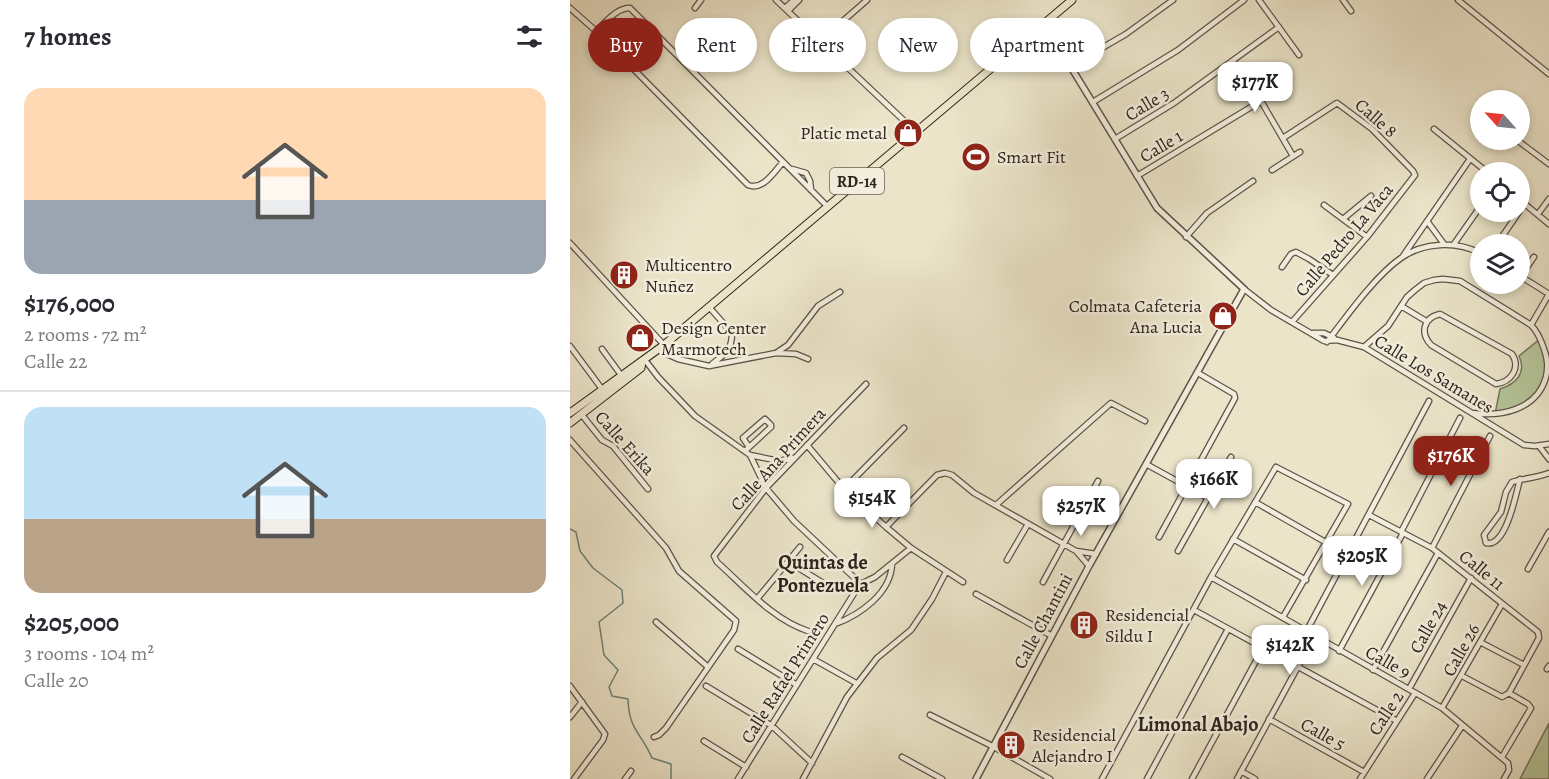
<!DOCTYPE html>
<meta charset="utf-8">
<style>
body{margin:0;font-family:Alegreya,serif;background:#f7f7f7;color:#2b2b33;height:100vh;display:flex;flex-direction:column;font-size:22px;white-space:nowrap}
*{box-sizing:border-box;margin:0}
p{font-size:20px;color:#7c7c81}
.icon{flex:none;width:33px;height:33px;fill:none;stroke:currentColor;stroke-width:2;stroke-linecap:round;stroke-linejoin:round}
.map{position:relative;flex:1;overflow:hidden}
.panel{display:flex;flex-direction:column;background:#fff;width:570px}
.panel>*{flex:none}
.hud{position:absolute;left:18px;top:18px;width:570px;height:54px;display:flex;gap:12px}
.needle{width:39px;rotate:297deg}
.fabs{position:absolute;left:900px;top:90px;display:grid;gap:12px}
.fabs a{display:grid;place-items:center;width:60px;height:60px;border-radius:50%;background:#fff;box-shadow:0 3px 9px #0003;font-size:30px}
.price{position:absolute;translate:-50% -51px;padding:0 14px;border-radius:12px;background:#fff;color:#222;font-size:20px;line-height:39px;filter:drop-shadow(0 2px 3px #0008)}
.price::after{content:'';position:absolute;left:50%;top:36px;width:18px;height:14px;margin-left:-9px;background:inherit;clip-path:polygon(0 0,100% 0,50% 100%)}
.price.active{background:#8f2418;color:#fff}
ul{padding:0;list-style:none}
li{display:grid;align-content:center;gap:12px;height:318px;padding:0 24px}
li+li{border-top:2px solid #e1e1e2}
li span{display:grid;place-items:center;height:186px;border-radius:18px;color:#555}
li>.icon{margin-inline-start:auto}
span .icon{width:108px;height:108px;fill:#fffc;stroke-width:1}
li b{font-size:26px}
h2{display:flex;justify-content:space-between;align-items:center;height:72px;padding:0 24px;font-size:26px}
.pill{padding:0 21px;border-radius:27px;background:#fff;box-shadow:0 3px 9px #0003;font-size:21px;line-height:54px}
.pill.active{background:#8f2418;color:#fff}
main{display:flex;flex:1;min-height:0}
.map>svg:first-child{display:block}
.green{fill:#b5c599;stroke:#72745b;stroke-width:1.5}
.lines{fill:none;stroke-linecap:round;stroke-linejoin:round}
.stream{stroke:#6e8178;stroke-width:1.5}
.minor-casing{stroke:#5d5348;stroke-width:7}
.tertiary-casing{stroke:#5d5348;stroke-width:8}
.primary-casing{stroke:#2e231d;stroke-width:9}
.minor{stroke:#f2eddc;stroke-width:4.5}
.tertiary{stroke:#f2eddc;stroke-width:5}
.primary{stroke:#ebe4c9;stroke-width:7}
.labels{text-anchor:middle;stroke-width:5;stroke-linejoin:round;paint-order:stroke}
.shield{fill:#f2eddc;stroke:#696056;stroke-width:1.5}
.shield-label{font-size:16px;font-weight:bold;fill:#2e231d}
.street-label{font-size:18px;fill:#2e231d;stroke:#f2eddc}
.poi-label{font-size:18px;fill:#2e231d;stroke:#f2eddc;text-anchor:start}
.neighbourhood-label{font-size:20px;font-weight:bold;fill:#2e231d;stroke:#f2eddc}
</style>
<main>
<section class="panel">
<h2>7 homes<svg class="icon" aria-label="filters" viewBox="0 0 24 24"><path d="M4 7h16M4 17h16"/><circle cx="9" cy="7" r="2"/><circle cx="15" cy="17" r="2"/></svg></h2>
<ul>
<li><span style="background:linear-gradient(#ffd9b3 60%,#9aa5b1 0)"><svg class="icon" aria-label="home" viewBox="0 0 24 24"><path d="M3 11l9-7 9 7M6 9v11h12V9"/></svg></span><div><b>$176,000</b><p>2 rooms · 72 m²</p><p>Calle 22</p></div></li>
<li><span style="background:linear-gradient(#bfe0f5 60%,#b9a48a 0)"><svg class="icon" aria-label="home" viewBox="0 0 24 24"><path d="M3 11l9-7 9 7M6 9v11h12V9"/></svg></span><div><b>$205,000</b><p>3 rooms · 104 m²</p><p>Calle 20</p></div></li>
</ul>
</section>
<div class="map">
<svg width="979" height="779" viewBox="0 0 979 779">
<rect width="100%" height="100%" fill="#ebe4c9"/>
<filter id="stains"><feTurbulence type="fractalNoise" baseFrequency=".00333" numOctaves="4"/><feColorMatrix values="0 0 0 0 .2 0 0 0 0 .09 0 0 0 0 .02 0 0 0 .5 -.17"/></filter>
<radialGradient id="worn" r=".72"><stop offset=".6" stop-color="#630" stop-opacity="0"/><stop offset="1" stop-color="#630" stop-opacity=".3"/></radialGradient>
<path class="green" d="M971,338L978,359L976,375L968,395L948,409L925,414L930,389C946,384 957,373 949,356Z
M979,723V779H950Z"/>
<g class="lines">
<path class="stream" d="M0,529L6,532L10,551L23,568L52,590L53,603L29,622L34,655L48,670L39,687L42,696L58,699C59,731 71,732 82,758L101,764V779"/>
<g class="minor-casing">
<path id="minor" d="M206,0L346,132
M689,0L729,55
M773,0L781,11
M888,0L979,74
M0,8L26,31L178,185C193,191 204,172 213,162
M125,8L131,0
M215,8L224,0
M218,11L229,0
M26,31C36,22 46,8 60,8L257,206
M250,41L297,0
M663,61L691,101L723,156
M501,66L556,34L603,0
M523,102L608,50L674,0
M864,129L917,172
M713,138L767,103L802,129L843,171L845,175L797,237L722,322
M545,139L604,103L709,27
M947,140L979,164
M222,169L236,173L240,181L241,190
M702,170L730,152
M567,176L691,101
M950,200L979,224
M754,205L797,237
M968,214L979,199
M773,219L801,196
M857,221L874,244
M616,237L637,213L683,181
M0,243L94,345
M884,244L910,207
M927,244L949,212
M833,256L900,159
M712,267L721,254L726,252L739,259L763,275
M950,276L979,294L961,325
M950,277L964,257
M674,289L701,310L754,341L767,340L794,347L954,445L965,446L979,444
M831,306L856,321
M139,307L162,333C162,350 155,354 142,364
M870,314L942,354C951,368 941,382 926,384L861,345C850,333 853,318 870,314Z
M743,333H754L764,338
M757,342C776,317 805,276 831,258C854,242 886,241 910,253
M0,346L32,389
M794,347L818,326L837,297L845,290L854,283L864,280L873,279L890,281L961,325C968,332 971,340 974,349C978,360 978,367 976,377C967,410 931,417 902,413
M32,349L51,375
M88,350L108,359L139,366L206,353L218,345L248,306L270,292
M206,353L226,354L238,359
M75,360L88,377L125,416L180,455L196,488L224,521L291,584
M12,415L32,440L43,446L78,489
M0,440L96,548L109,571L166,621L164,630L96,728L89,735L84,737
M237,445L274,489L316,527L341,548L393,582
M969,446L979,459
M175,451L201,427V425L195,419L173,438L179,447
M180,455L209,461L224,458
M576,464L638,498
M950,479C946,494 936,548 916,543L914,535L931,512L936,492L942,482C954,478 967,478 979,473
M274,489L334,428
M685,502L757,543
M426,505L541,403L575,421
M799,515L862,548L968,632L969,638L939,693
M316,527L367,475L375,473L382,475L404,493L506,551L519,566
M831,532L890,418
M589,537L665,398L664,394L628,373
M663,539L736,580
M862,548L920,436
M506,551L526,554
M608,551L661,457
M437,560L458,524
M219,562L261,588
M958,569L979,532
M641,577L872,708L938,763L939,770L934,779
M473,582L528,481
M406,594L482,636
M187,599L230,547
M624,610L827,721
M86,622L138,667
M265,624C290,615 321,593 322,564
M238,631C203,620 174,586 147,562L144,556L196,488L296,384
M736,632L859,401
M910,642L954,665
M168,649L227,685
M769,651L833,533
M243,659L286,683
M977,669L979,666
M803,670L868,553
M892,676L932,697L939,693
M0,686L35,734L33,740L4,779
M136,686L202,726L242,763
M839,689L901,578
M872,708L932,604
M360,715L424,747L480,779
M0,717L12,702
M699,719L794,772
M134,741L176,767
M332,757L372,779
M932,757L961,708L958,704L939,693
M671,771L685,779
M55,779L61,771
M168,779L288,587L291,584L305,577L341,548
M233,779L277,697L307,658L341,630L362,599L376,572
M532,779L641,577L706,467L778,504L713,617
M577,779L658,629
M622,779L693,648
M667,779L744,637
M790,779L845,693
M857,779L892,726"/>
</g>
<g class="tertiary-casing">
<path id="tertiary" d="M406,779L519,566L674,289L587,208L474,23"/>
</g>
<g class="primary-casing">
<path id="primary" d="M0,413L94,345L502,0
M0,423L71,368L72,362"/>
</g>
<use href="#minor" class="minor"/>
<use href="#tertiary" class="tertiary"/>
<use href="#primary" class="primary"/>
</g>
<defs>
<g id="shop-disc" transform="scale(1.5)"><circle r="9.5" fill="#8f2418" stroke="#f2eddc"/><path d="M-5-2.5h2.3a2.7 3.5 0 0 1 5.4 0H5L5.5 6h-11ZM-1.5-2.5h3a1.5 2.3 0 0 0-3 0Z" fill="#fff"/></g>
<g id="stadium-disc" transform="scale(1.5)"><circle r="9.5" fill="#8f2418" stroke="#f2eddc"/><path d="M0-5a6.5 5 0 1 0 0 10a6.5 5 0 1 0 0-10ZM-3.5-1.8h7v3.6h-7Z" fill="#fff"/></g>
<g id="building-disc" transform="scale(1.5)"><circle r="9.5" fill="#8f2418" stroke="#f2eddc"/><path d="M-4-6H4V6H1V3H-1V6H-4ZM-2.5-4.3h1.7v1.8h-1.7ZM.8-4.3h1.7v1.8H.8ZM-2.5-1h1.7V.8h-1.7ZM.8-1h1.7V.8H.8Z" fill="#fff"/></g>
</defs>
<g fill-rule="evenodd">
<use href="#shop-disc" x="338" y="133"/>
<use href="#stadium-disc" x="406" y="157"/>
<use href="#building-disc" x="54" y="275"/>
<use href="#shop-disc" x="653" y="316"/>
<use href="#shop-disc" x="70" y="338"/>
<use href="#building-disc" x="514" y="625"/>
<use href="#building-disc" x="441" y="745"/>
</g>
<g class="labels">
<rect class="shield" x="260" y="168" width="54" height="26" rx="4.5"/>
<g class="shield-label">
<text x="287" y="187">RD-14</text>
</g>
<g class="street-label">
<text transform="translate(577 104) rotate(-31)" y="6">Calle 3</text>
<text transform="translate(806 118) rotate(41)" y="6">Calle 8</text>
<text transform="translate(591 146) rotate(-31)" y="6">Calle 1</text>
<text transform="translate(774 240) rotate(-50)" y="6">Calle Pedro La Vaca</text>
<text transform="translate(864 374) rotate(31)" y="6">Calle Los Samanes</text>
<text transform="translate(55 443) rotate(48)" y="6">Calle Erika</text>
<text transform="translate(208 459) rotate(-48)" y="6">Calle Ana Primera</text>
<text transform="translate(912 570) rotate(39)" y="6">Calle 11</text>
<text transform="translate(473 621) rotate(-62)" y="6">Calle Chantini</text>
<text transform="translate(858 627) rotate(-61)" y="6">Calle 24</text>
<text transform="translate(891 650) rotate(-61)" y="6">Calle 26</text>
<text transform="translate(818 662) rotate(29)" y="6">Calle 9</text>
<text transform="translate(215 678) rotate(-58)" y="6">Calle Rafael Primero</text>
<text transform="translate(816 713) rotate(-57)" y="6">Calle 2</text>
<text transform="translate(753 734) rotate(29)" y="6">Calle 5</text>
</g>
<g class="poi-label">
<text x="317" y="139" text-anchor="end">Platic metal</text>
<text x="427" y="163">Smart Fit</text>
<text x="75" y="271">Multicentro<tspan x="75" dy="21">Nuñez</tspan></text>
<text x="632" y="312" text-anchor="end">Colmata Cafeteria<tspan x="632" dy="21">Ana Lucia</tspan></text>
<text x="91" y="334">Design Center<tspan x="91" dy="21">Marmotech</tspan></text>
<text x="535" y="621">Residencial<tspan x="535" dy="21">Sildu I</tspan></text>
<text x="462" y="741">Residencial<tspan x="462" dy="21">Alejandro I</tspan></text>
</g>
<g class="neighbourhood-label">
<text x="253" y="569">Quintas de<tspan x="253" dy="23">Pontezuela</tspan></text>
<text x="628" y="731">Limonal Abajo</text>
</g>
</g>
<rect width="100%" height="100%" filter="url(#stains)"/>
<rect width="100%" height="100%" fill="url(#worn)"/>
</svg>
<div class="fabs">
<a><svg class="needle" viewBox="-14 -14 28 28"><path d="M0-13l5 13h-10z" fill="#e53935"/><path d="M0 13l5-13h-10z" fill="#7c7c81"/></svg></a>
<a><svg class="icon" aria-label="locate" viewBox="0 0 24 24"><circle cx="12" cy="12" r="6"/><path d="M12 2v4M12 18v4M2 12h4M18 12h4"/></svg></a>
<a><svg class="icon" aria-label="layers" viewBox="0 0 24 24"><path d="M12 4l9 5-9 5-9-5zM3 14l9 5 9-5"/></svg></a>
</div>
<b class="price" style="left:685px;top:113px">$177K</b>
<b class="price active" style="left:881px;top:487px">$176K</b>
<b class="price" style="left:644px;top:510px">$166K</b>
<b class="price" style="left:302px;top:529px">$154K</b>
<b class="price" style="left:511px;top:537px">$257K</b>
<b class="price" style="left:792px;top:587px">$205K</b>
<b class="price" style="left:720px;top:676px">$142K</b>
<div class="hud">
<a class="pill active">Buy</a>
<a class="pill">Rent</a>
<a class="pill">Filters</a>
<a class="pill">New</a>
<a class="pill">Apartment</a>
</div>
</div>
</main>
